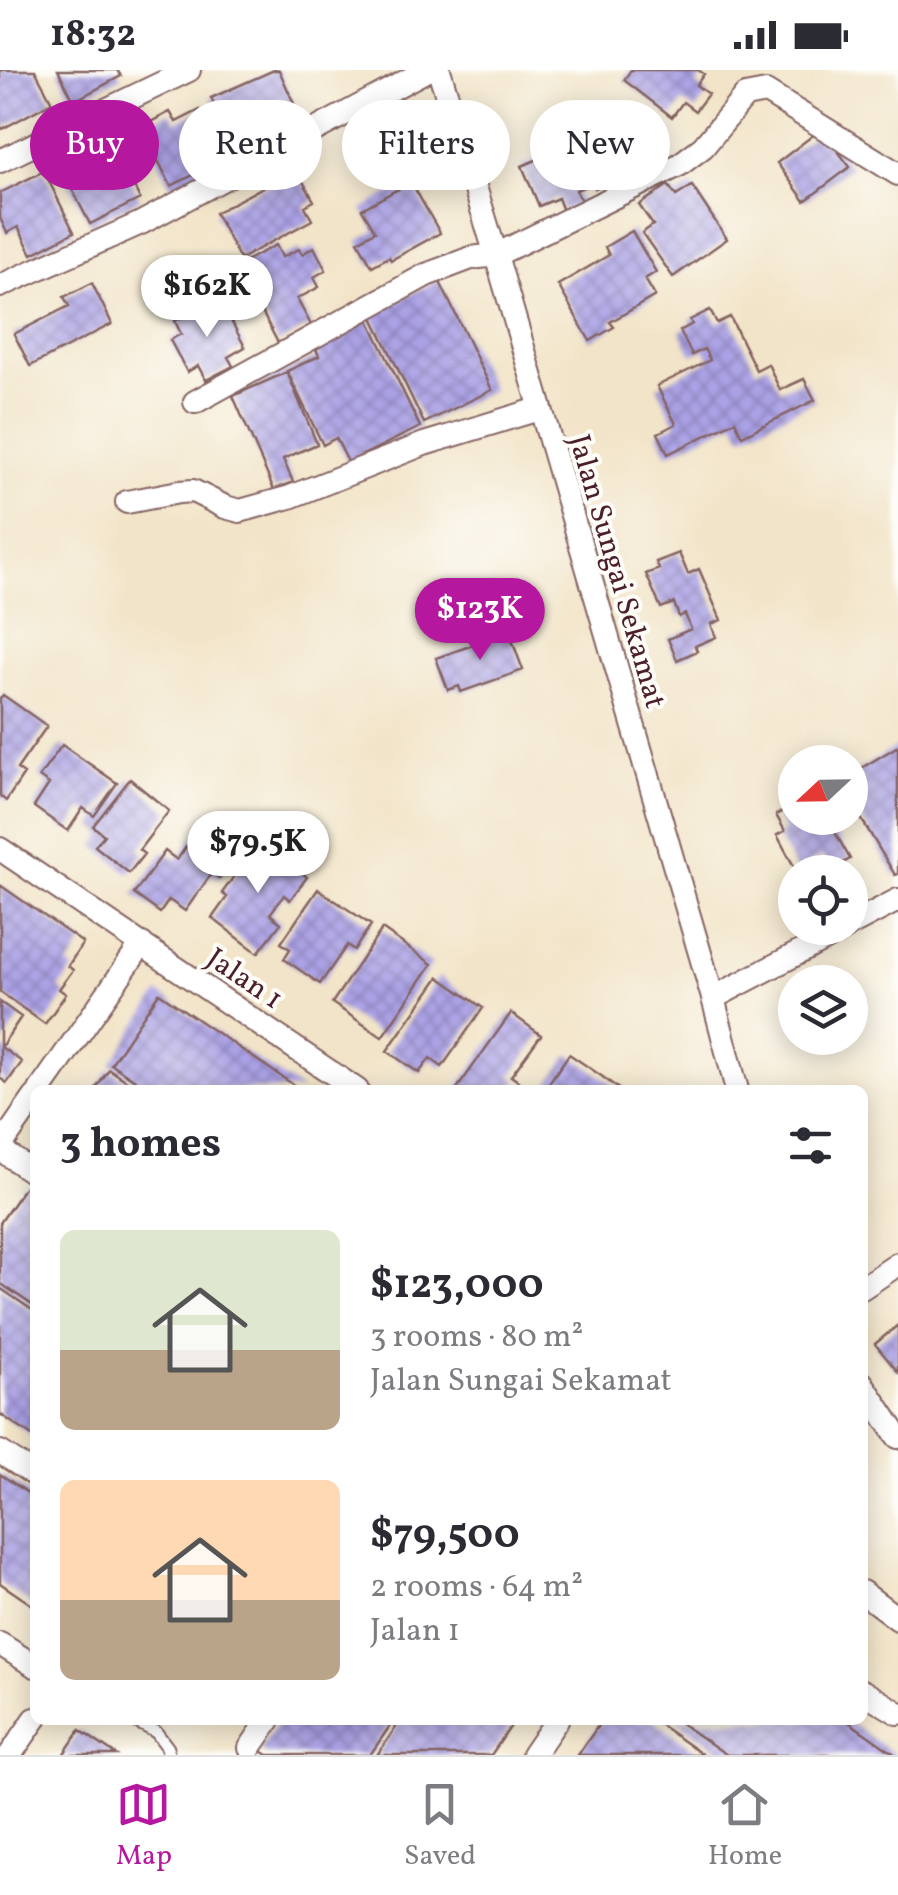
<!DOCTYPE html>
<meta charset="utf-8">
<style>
body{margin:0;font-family:Vollkorn,serif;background:#f7f7f7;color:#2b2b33;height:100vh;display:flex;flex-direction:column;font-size:38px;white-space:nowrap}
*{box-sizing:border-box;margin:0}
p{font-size:32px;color:#7c7c81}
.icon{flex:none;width:55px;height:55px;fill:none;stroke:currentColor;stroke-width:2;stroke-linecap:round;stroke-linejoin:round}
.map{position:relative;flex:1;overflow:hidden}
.sheet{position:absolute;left:30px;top:1015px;width:838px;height:640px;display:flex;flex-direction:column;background:#fff;border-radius:15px;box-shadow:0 5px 25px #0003}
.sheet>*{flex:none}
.guide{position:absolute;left:30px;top:30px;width:840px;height:90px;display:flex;gap:20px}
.needle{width:65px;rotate:248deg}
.controls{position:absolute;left:778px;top:675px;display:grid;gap:20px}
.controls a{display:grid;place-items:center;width:90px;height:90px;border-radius:50%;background:#fff;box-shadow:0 5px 25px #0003;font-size:50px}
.price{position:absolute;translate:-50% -85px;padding:0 22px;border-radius:35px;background:#fff;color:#222;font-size:32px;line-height:65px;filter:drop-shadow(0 2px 5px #0008)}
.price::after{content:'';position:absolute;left:50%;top:60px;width:30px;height:22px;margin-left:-15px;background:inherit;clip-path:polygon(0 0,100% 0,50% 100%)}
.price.selected{background:#b5179e;color:#fff}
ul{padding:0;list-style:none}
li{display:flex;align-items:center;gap:30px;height:250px;padding:0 30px}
li span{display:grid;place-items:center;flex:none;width:280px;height:200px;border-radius:15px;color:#555}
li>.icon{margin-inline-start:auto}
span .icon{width:120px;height:120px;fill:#fffc;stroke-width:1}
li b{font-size:42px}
h2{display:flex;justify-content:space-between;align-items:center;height:120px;padding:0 30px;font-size:42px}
.tag{padding:0 35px;border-radius:45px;background:#fff;box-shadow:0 5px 25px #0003;font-size:35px;line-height:90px}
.tag.selected{background:#b5179e;color:#fff}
.status{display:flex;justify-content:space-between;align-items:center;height:70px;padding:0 50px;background:#fff;direction:ltr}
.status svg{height:28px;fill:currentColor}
.dock{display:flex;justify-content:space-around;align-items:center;height:140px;border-top:2px solid #e1e1e2;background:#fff;font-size:28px;color:#7c7c81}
.dock a{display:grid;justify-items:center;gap:5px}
.dock .selected{color:#b5179e}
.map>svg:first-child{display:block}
.building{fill:url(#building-cross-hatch)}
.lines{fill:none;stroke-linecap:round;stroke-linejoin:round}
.service-casing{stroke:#856462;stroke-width:15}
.minor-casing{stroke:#856462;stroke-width:26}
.service{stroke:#fff;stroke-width:11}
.minor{stroke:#fff;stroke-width:22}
.labels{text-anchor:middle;stroke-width:8;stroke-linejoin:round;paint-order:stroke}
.street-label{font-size:30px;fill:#4a1f2b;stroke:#fdfcf7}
</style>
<div class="status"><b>18:32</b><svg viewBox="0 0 49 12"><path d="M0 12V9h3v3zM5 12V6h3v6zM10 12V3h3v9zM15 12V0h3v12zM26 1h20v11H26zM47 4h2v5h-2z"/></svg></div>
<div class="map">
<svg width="898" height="1685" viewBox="0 0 898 1685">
<defs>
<pattern id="building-cross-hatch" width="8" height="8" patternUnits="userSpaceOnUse" patternTransform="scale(2.5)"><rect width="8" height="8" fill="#aba2e6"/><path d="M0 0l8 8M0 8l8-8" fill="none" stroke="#8d83bb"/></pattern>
</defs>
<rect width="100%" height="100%" fill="#fdfcf7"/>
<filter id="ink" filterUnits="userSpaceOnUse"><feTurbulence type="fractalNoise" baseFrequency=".01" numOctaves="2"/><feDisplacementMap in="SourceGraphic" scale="20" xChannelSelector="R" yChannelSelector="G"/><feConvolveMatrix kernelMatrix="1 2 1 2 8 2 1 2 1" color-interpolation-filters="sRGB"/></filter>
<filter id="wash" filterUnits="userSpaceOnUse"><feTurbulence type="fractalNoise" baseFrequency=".0048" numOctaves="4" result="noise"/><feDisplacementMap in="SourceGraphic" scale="40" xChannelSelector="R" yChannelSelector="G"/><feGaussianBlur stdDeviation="2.25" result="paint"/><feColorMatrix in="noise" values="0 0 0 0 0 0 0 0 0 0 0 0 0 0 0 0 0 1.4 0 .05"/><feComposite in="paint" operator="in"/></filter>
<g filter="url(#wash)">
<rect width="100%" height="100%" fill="#f2e4c8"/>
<g id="blocks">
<path class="building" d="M0,0H35L52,32L2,59L0,55Z
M58,0H117L121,6L74,31Z
M274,0H279L303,54L236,84L211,28Z
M631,0H698L704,4L696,15L708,24L695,41L683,32L672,47L624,10Z
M200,40L225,89L171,116L141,57L170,42L176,52Z
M592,58L614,110L595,118L593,113L576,120L582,133L563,141L558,128L539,136L522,96L550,84L547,77Z
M821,59L850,97L805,131L777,93Z
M112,73L140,129L90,154L61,98Z
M44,101L74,162L32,184L18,157L7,163L0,148V123Z
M287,104L292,113L301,108L314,131L305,136L312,150L240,189L215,143Z
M411,112L440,163L391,190L389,187L372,196L358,171L375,161L362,139Z
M668,115L676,126L692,116L727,169L673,207L642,163L653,155L639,135Z
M632,161L656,202L645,209L655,226L610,252L614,257L590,271L558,215L609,185L605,177Z
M276,175L282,187L299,179L302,184L314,177L326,200L314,207L319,217L297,229L311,255L278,273L238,195Z
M439,210L492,320L424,353L371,243Z
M92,213L112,254L30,296L14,264L69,236L64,227Z
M219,228L245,277L228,287L233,296L206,310L198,296L187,302L170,270L181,264L175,251Z
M710,240L717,253L730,247L756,300L768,294L780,320L804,309L815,330L742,366L735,351L668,384L658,363L676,354L657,316L710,290L704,279L692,285L680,261L692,254L690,250Z
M369,250L420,357L348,392L336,368L323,375L287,301L319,286L315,276Z
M287,302L317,374L283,389L293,412L274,420L233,326Z
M679,483L688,504L699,499L721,550L711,554L716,567L695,576L697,581L677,590L668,569L691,559L685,544L679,547L674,533L661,538L646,504L659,499L656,492Z
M509,562L523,600L461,622L459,616L448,620L436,588Z
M3,625L47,656L17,699L24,704L6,731L0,726V629Z
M62,675L117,713L94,746L83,738L68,761L34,737L49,714L39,707Z
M898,676V804L895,805L850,730V705Z
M130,709L169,741L139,780L144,784L129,803L95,776L104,765L93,756Z
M795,734V748H827L850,789L830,800L822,786L796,800L777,765L785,761L776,745Z
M213,764L238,783L219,808L212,803L185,841L169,830L160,843L134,824L165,781L177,790L194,765L206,774Z
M260,771L307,807L290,830L284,825L270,844L281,853L258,883L212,848L227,827L222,823Z
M0,815L83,873L68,896L73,900L59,919L66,924L45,954L0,922Z
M318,819L371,855L354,880L347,875L320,914L284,889L290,879L281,873Z
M382,859L432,894L382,967L332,933Z
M439,907L483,938L442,997L430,988L419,1003L387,981Z
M159,923L207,956L301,1020H150L111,994Z
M0,932L21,947L1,977L22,992L7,1013L0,1008Z
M511,943L541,965L511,1006L518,1011L511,1020H456Z
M569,984L600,1005L620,1020H544Z
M109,999L133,1015L140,1020H95Z
M26,1115L35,1120V1237L0,1213V1153Z
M0,1218L35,1242V1368L0,1344Z
M898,1255V1302L875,1274Z
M0,1404L35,1428V1537L0,1513Z
M280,1650H394L370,1685H268L260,1680Z
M401,1650H515L491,1685H377Z
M602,1650H653L703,1685H578Z
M676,1650H846L896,1685H727Z
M80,1660L116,1685H63Z"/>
</g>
</g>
<g filter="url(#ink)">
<use href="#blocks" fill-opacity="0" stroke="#856462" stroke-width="2.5"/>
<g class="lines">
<g class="service-casing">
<path id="service" d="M133,1650L156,1662L168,1678L167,1685"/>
</g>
<g class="minor-casing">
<path id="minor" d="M439,0L496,185L713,928L737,1020
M0,91L189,0
M0,216L141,153L427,0
M195,332L426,205L471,188L496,185L679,95L703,77L745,26L766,22L898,104
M127,432L179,422L193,421L225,437L240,441L290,427L424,374L539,339
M0,779L357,1020
M850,855L898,830
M713,928L846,858
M40,1020L142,874
M0,1077L35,1027
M0,1079L35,1104
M862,1218L898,1194
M862,1313L898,1367
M0,1382L35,1405
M862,1522L898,1549
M0,1574L35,1596
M862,1621L898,1643
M250,1678L269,1650
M10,1685L35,1649
M533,1685L557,1650"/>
</g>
<use href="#service" class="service"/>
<use href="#minor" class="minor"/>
</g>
</g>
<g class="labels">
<g class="street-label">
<text transform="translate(618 501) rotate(74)" y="10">Jalan Sungai Sekamat</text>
<text transform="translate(245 908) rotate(34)" y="10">Jalan 1</text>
</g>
</g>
</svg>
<div class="controls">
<a><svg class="needle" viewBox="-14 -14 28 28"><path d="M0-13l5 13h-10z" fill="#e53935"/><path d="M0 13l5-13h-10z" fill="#7c7c81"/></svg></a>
<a><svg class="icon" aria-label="locate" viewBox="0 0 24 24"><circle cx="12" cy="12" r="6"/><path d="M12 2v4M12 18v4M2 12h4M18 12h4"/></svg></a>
<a><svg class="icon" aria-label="layers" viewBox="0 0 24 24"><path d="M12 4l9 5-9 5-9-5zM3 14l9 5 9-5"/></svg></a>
</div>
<b class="price" style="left:207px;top:270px">$162K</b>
<b class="price selected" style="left:480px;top:593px">$123K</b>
<b class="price" style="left:258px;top:826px">$79.5K</b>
<div class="guide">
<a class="tag selected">Buy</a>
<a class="tag">Rent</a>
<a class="tag">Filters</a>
<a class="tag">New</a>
</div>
<section class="sheet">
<h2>3 homes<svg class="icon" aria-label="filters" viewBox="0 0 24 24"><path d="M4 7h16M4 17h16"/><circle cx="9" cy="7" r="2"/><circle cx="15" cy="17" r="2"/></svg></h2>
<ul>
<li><span style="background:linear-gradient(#dfe7d0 60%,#b9a48a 0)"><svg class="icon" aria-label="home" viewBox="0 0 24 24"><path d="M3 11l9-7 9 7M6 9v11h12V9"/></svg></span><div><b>$123,000</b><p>3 rooms · 80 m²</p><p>Jalan Sungai Sekamat</p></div></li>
<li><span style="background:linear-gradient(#ffd9b3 60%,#b9a48a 0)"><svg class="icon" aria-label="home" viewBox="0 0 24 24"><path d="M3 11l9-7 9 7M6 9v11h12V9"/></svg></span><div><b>$79,500</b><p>2 rooms · 64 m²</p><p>Jalan 1</p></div></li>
</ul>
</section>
</div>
<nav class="dock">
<a class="selected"><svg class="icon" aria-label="map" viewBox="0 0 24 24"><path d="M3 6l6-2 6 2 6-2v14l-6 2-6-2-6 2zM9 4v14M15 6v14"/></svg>Map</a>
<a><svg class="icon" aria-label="saved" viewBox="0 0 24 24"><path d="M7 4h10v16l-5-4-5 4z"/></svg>Saved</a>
<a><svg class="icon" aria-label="home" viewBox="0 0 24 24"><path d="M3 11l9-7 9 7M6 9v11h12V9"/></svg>Home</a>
</nav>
